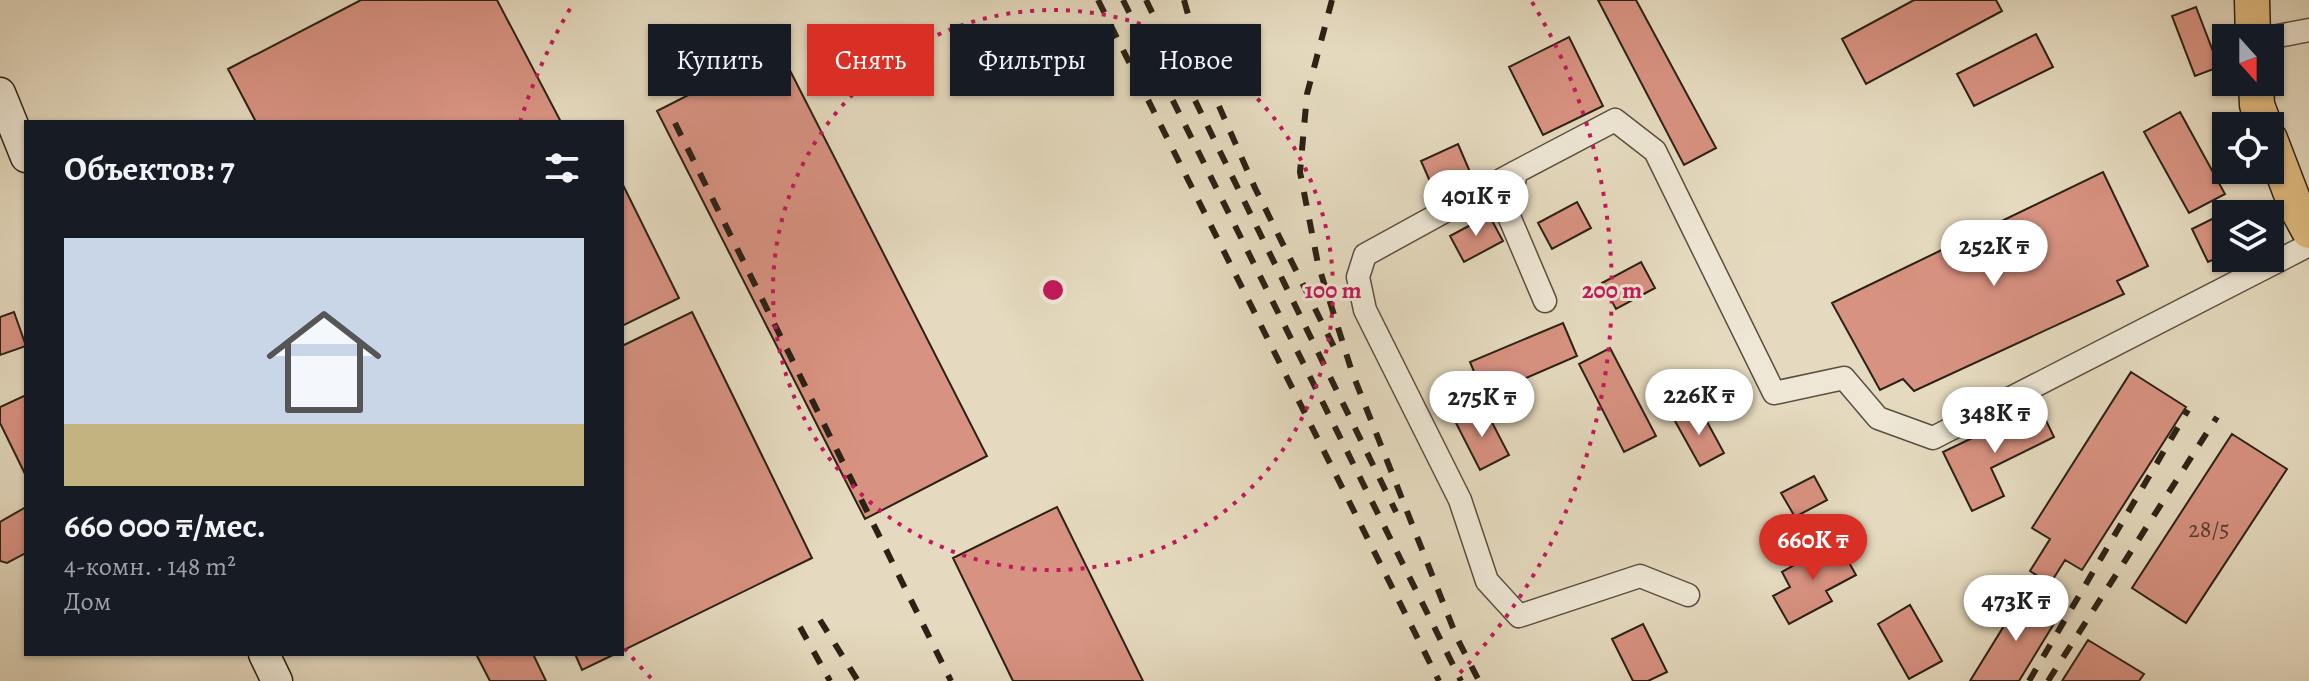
<!DOCTYPE html>
<html lang="ru">
<meta charset="utf-8">
<style>
body{margin:0;font-family:Alegreya,serif;background:#242831;color:#f1f3f6;height:100vh;display:flex;flex-direction:column;font-size:30px;white-space:nowrap}
*{box-sizing:border-box;margin:0}
p{font-size:26px;color:#9ea1a6}
.icon{flex:none;width:44px;height:44px;fill:none;stroke:currentColor;stroke-width:2;stroke-linecap:round;stroke-linejoin:round}
.map{position:relative;flex:1;overflow:hidden}
.side{position:absolute;left:24px;top:120px;width:600px;height:536px;display:flex;flex-direction:column;background:#171b24;border-radius:0px;box-shadow:0 2px 6px #0004}
.side>*{flex:none}
.top-card{position:absolute;left:648px;top:24px;width:760px;height:72px;display:flex;gap:16px}
.needle{width:52px;rotate:159deg}
.fabs{position:absolute;left:2212px;top:24px;display:grid;gap:16px}
.fabs a{display:grid;place-items:center;width:72px;height:72px;border-radius:0px;background:#171b24;box-shadow:0 2px 6px #0004;font-size:40px}
.price{position:absolute;translate:-50% -68px;padding:0 18px;border-radius:28px;background:#fff;color:#222;font-size:26px;line-height:52px;filter:drop-shadow(0 2px 4px #0008)}
.price::after{content:'';position:absolute;left:50%;top:48px;width:24px;height:18px;margin-left:-12px;background:inherit;clip-path:polygon(0 0,100% 0,50% 100%)}
.price.on{background:#d93025;color:#fff}
ul{padding:0;list-style:none}
li{display:grid;align-content:center;gap:16px;height:424px;padding:0 40px}
li+li{border-top:2px solid #363941}
li span{display:grid;place-items:center;height:248px;border-radius:0px;color:#555}
li>.icon{margin-inline-start:auto}
span .icon{width:144px;height:144px;fill:#fffc;stroke-width:1}
li b{font-size:34px}
h2{display:flex;justify-content:space-between;align-items:center;height:96px;padding:0 40px;font-size:34px}
.tag{padding:0 28px;border-radius:0px;background:#171b24;box-shadow:0 2px 6px #0004;font-size:28px;line-height:72px}
.tag.on{background:#d93025;color:#fff}
.map>svg:first-child{display:block}
.building{fill:#d89281;stroke:#2b2115;stroke-width:2}
.lines{fill:none;stroke-linecap:round;stroke-linejoin:round}
.street-casing{stroke:#5a4f40;stroke-width:25}
.secondary-casing{stroke:#2b2115;stroke-width:33}
.primary-casing{stroke:#2b2115;stroke-width:37}
.street{stroke:#eee7d5;stroke-width:22}
.secondary{stroke:#eee7d5;stroke-width:30}
.primary{stroke:#e2bd80;stroke-width:34}
.rail{stroke:#2b2115;stroke-width:6;stroke-dasharray:14 14;stroke-linecap:butt}
.ring{fill:none;stroke:#c2185b;stroke-width:4;stroke-dasharray:4 8}
.labels{text-anchor:middle;stroke-width:6;stroke-linejoin:round;paint-order:stroke}
.number-label{font-size:24px;fill:#563d30}
.centre{fill:#c2185b;stroke:#eee7d5;stroke-width:4}
.ring-label{font-size:24px;text-anchor:middle;font-weight:bold;fill:#c2185b;stroke:#eee7d5;stroke-width:6;stroke-linejoin:round;paint-order:stroke}
</style>
<div class="map">
<svg width="2309" height="681" viewBox="0 0 2309 681">
<rect width="100%" height="100%" fill="#e5dabf"/>
<filter id="stains"><feTurbulence type="fractalNoise" baseFrequency=".0025" numOctaves="4"/><feColorMatrix values="0 0 0 0 .2 0 0 0 0 .09 0 0 0 0 .02 0 0 0 .5 -.17"/></filter>
<radialGradient id="worn" r=".72"><stop offset=".6" stop-color="#630" stop-opacity="0"/><stop offset="1" stop-color="#630" stop-opacity=".3"/></radialGradient>
<path class="building" d="M361,0H497L561,122H256L228,69Z
M1598,0H1636L1716,148L1684,165Z
M1914,0H1996L2002,11L1866,84L1842,39Z
M2196,7L2219,67L2195,76L2172,16Z
M2036,34L2053,67L1974,106L1957,74Z
M1569,37L1603,106L1543,135L1509,67Z
M779,49L987,456L865,519L657,111Z
M2180,112L2225,194L2189,213L2144,132Z
M1458,144L1473,179L1436,195L1421,161Z
M2103,172L2148,266L2117,281L2124,294L1914,391L1903,379L1880,390L1832,303Z
M622,183L679,298L622,326Z
M1577,202L1591,228L1552,249L1538,223Z
M2222,214L2226,221V254L2208,262L2192,229Z
M1489,215L1503,241L1464,262L1450,236Z
M1641,262L1655,288L1616,309L1602,283Z
M14,312L26,346L0,355V317Z
M692,312L812,558L622,651V346Z
M1563,323L1577,356L1484,396L1470,362Z
M1610,348L1656,436L1624,452L1579,364Z
M2131,372L2186,407L2082,570L2065,560L2050,584L2030,571L2050,539L2032,528Z
M26,395V476L0,423V407Z
M2039,406L2054,437L1991,468L2004,496L1972,511L1943,452Z
M1699,407L1724,453L1700,466L1675,421Z
M1485,409L1509,455L1480,470L1456,423Z
M2232,434L2287,469L2186,623L2132,588Z
M1814,476L1827,500L1795,517L1781,493Z
M26,507V553L7,563L0,561V522Z
M1057,507L1143,681H1013L953,558Z
M1837,541L1856,575L1826,591L1832,601L1789,624L1773,596L1790,587L1782,572Z
M2023,595L2058,617L2019,681H1970Z
M1910,605L1942,661L1909,679L1878,624Z
M1643,624L1667,672L1648,681H1633L1612,639Z
M2088,640L2144,674L2139,681H2062Z
M476,654H533L546,681H490Z
M575,654H615L582,670Z"/>
<g class="lines">
<g class="street-casing">
<path id="street" d="M2268,38L2309,30
M1516,172L1365,255L1358,277L1365,310L1460,500L1487,581L1519,616L1640,576L1688,595
M1545,301L1508,214L1516,172L1615,120L1655,151L1774,393L1844,378L1878,418L1933,438L2309,245"/>
</g>
<g class="secondary-casing">
<path id="secondary" d="M0,93L26,157
M264,654L277,681"/>
</g>
<g class="primary-casing">
<path id="primary" d="M2252,0L2253,38
M2256,82L2257,105L2265,126
M2270,139L2296,207L2309,231"/>
</g>
<use href="#street" class="street"/>
<use href="#secondary" class="secondary"/>
<use href="#primary" class="primary"/>
<path class="rail" d="M1098,0L1439,681
M1123,0L1461,681
M1146,0L1396,512
M1184,0L1204,72L1255,188L1338,355
M1332,0L1307,94L1300,172L1318,264L1352,372L1457,638L1479,681
M675,123L951,681
M820,620L858,681
M800,627L830,681
M2029,681L2188,410
M2048,681L2217,417"/>
</g>
<g class="ring">
<circle cx="1053" cy="290" r="280"/>
<path d="M651 678A559 559 0 0 1 625 649M520 122A559 559 0 0 1 574 2M1532 2A559 559 0 0 1 1455 678"/>
</g>
<g class="labels">
<g class="number-label">
<text x="2209" y="537">28/5</text>
</g>
</g>
<circle cx="1053" cy="290" r="12" class="centre"/>
<g class="ring-label">
<text x="1333" y="298">100 m</text>
<text x="1612" y="298">200 m</text>
</g>
<rect width="100%" height="100%" filter="url(#stains)"/>
<rect width="100%" height="100%" fill="url(#worn)"/>
</svg>
<div class="fabs">
<a><svg class="needle" viewBox="-14 -14 28 28"><path d="M0-13l5 13h-10z" fill="#e53935"/><path d="M0 13l5-13h-10z" fill="#9ea1a6"/></svg></a>
<a><svg class="icon" aria-label="locate" viewBox="0 0 24 24"><circle cx="12" cy="12" r="6"/><path d="M12 2v4M12 18v4M2 12h4M18 12h4"/></svg></a>
<a><svg class="icon" aria-label="layers" viewBox="0 0 24 24"><path d="M12 4l9 5-9 5-9-5zM3 14l9 5 9-5"/></svg></a>
</div>
<b class="price" style="left:1476px;top:238px">401K ₸</b>
<b class="price" style="left:1994px;top:288px">252K ₸</b>
<b class="price" style="left:1699px;top:437px">226K ₸</b>
<b class="price" style="left:1482px;top:439px">275K ₸</b>
<b class="price" style="left:1995px;top:455px">348K ₸</b>
<b class="price on" style="left:1813px;top:582px">660K ₸</b>
<b class="price" style="left:2016px;top:643px">473K ₸</b>
<div class="top-card">
<a class="tag">Купить</a>
<a class="tag on">Снять</a>
<a class="tag">Фильтры</a>
<a class="tag">Новое</a>
</div>
<section class="side">
<h2>Объектов: 7<svg class="icon" aria-label="filters" viewBox="0 0 24 24"><path d="M4 7h16M4 17h16"/><circle cx="9" cy="7" r="2"/><circle cx="15" cy="17" r="2"/></svg></h2>
<ul>
<li><span style="background:linear-gradient(#c9d6e8 75%,#c2b280 0)"><svg class="icon" aria-label="home" viewBox="0 0 24 24"><path d="M3 11l9-7 9 7M6 9v11h12V9"/></svg></span><div><b>660 000 ₸/мес.</b><p>4-комн. · 148 m²</p><p>Дом</p></div></li>
</ul>
</section>
</div>
